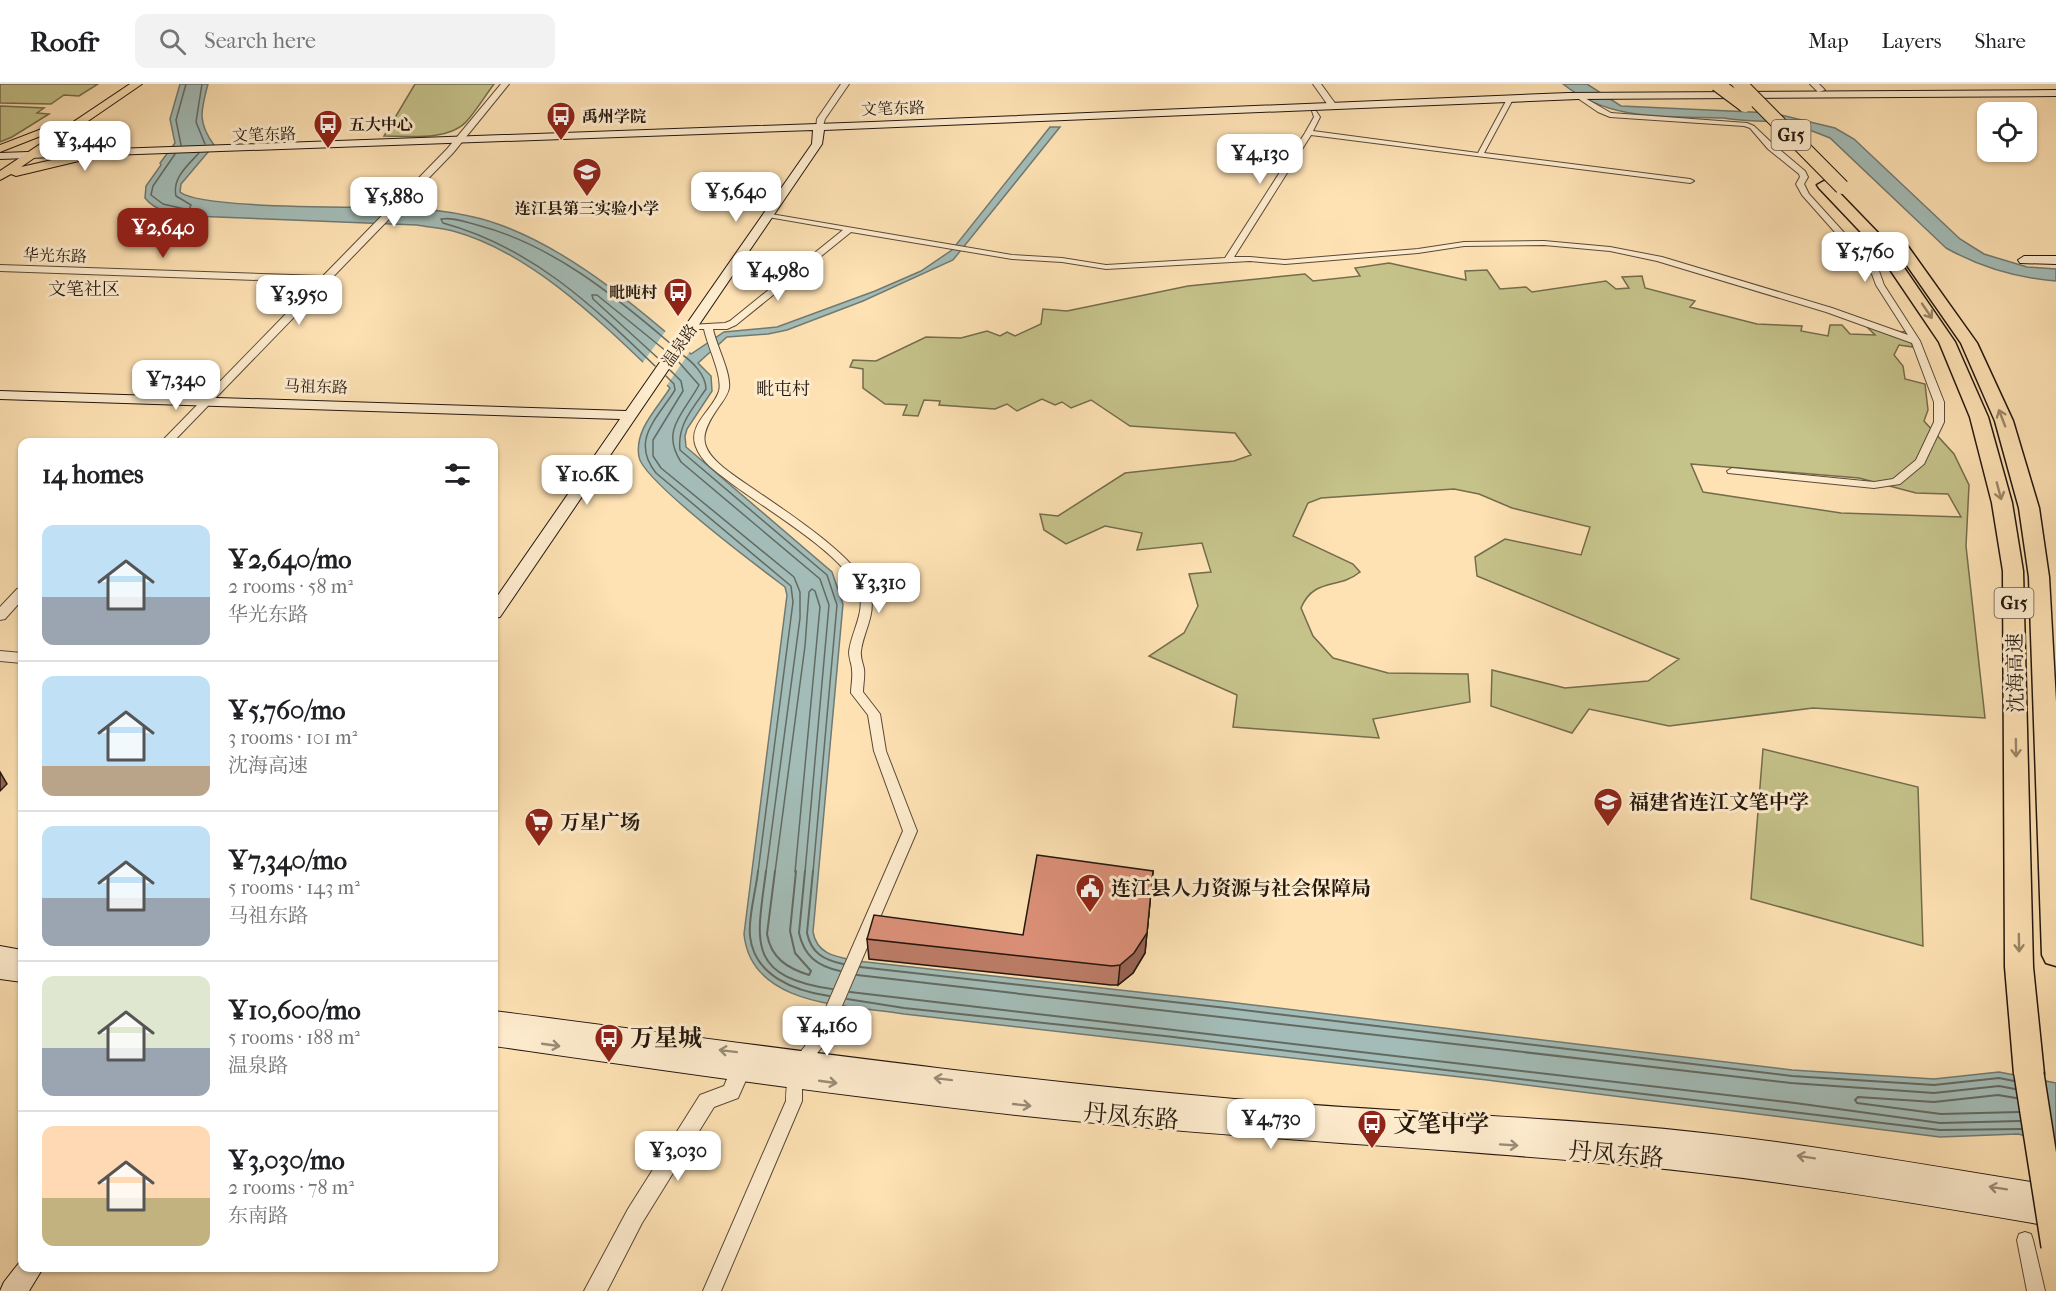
<!DOCTYPE html>
<meta charset="utf-8">
<style>
body{margin:0;font-family:"IM FELL French Canon","Noto Serif SC",serif;background:#f2f2f2;color:#202124;height:100vh;display:flex;flex-direction:column;font-size:22px;white-space:nowrap}
*{box-sizing:border-box;margin:0}
p{font-size:20px;color:#757577}
.icon{flex:none;width:33px;height:33px;fill:none;stroke:currentColor;stroke-width:2;stroke-linecap:round;stroke-linejoin:round}
.map{position:relative;flex:1;overflow:hidden}
.side{position:absolute;left:18px;top:354px;width:480px;height:834px;display:flex;flex-direction:column;background:#fff;border-radius:12px;box-shadow:0 2px 4px #0004}
.side>*{flex:none}
.controls{position:absolute;left:1977px;top:18px;display:grid;gap:12px}
.controls a{display:grid;place-items:center;width:60px;height:60px;border-radius:12px;background:#fff;box-shadow:0 2px 4px #0004;font-size:30px}
.price{position:absolute;translate:-50% -51px;padding:0 14px;border-radius:12px;background:#fff;color:#222;font-size:20px;line-height:39px;filter:drop-shadow(0 2px 3px #0008)}
.price::after{content:'';position:absolute;left:50%;top:36px;width:18px;height:14px;margin-left:-9px;background:inherit;clip-path:polygon(0 0,100% 0,50% 100%)}
.price.current{background:#8f2418;color:#fff}
ul{padding:0;list-style:none}
li{display:flex;align-items:center;gap:18px;height:150px;padding:0 24px}
li+li{border-top:2px solid #e0e0e0}
li span{display:grid;place-items:center;flex:none;width:168px;height:120px;border-radius:12px;color:#555}
li>.icon{margin-inline-start:auto}
span .icon{width:72px;height:72px;fill:#fffc;stroke-width:1}
li b{font-size:26px}
h2{display:flex;justify-content:space-between;align-items:center;height:72px;padding:0 24px;font-size:26px}
header{display:flex;align-items:center;gap:36px;box-sizing:border-box;height:84px;padding:0 30px;background:#fff;border-bottom:2px solid #e0e0e0}
header strong{font-size:28px}
nav{display:flex;gap:33px;margin-inline-start:auto;font-size:21px}
.search{width:420px;height:54px;background:#f2f2f2;display:flex;align-items:center;gap:15px;box-sizing:border-box;padding:0 21px;border-radius:12px;color:#757577;font-size:22px}
.map>svg:first-child{display:block}
.green{fill:#c5c28a;stroke:#746c4c;stroke-width:1.5;fill-rule:evenodd}
.water{fill:#a3bcb7;stroke:#707a73;stroke-width:1.5}
.pier{fill:#fee2b4}
.lines{fill:none;stroke-linecap:round;stroke-linejoin:round}
.shore-far1{stroke:#636a62;stroke-width:1.5}
.shore{stroke:#636a62;stroke-width:2}
.minor-casing{stroke:#5a4a38;stroke-width:2}
.tertiary-casing{stroke:#5a4a38;stroke-width:2}
.secondary-casing{stroke:#23170e;stroke-width:2}
.primary-casing{stroke:#23170e;stroke-width:2}
.motorway-casing{stroke:#23170e;stroke-width:3}
.minor{fill:#feecce;fill-rule:evenodd}
.tertiary{fill:#feecce;fill-rule:evenodd}
.secondary{fill:#feecce;fill-rule:evenodd}
.primary{fill:#fee2b4;fill-rule:evenodd}
.motorway{fill:#fee2b4;fill-rule:evenodd}
.motorway-bridge-far1-casing{stroke:#23170e;stroke-width:16;stroke-linecap:butt}
.motorway-bridge-casing{stroke:#23170e;stroke-width:32;stroke-linecap:butt}
.motorway-bridge-far1{stroke:#fee2b4;stroke-width:14}
.motorway-bridge{stroke:#fee2b4;stroke-width:29}
.wall{fill:#bc7c67;stroke:#23170e;stroke-width:1.5}
.shaded-wall{fill:#996554;stroke:#23170e;stroke-width:1.5}
.building{fill:#db9078;stroke:#23170e;stroke-width:1.5}
.oneway{stroke:#9b8769}
.oneway2{stroke:#9b8c78}
.labels{text-anchor:middle;stroke-width:6;stroke-linejoin:round;paint-order:stroke}
.far-street-label{font-size:16px;fill:#23170e;stroke:#feecce}
.far-poi-label{font-size:16px;font-weight:bold;fill:#23170e;stroke:#feecce;text-anchor:start}
.shield{fill:#feecce;stroke:#655748;stroke-width:1.5}
.shield-label{font-size:18px;font-weight:bold;fill:#23170e}
.far-quarter-label{font-size:18px;fill:#23170e;stroke:#feecce}
.street-label{font-size:20px;fill:#23170e;stroke:#feecce}
.poi-label{font-size:20px;font-weight:bold;fill:#23170e;stroke:#feecce;text-anchor:start}
.near-poi-label{font-size:24px;font-weight:bold;fill:#23170e;stroke:#feecce;text-anchor:start}
.near-street-label{font-size:24px;fill:#23170e;stroke:#feecce}
</style>
<header>
<strong>Roofr</strong>
<div class="search"><svg class="icon" aria-label="search" viewBox="0 0 24 24"><circle cx="10" cy="10" r="6"/><path d="M15 15l6 6"/></svg>Search here</div>
<nav><a>Map</a><a>Layers</a><a>Share</a></nav>
</header>
<div class="map">
<svg width="2056" height="1207" viewBox="0 0 2056 1207">
<rect width="100%" height="100%" fill="#fee2b4"/>
<filter id="stains"><feTurbulence type="fractalNoise" baseFrequency=".00333" numOctaves="4"/><feColorMatrix values="0 0 0 0 .2 0 0 0 0 .09 0 0 0 0 .02 0 0 0 .5 -.17"/></filter>
<radialGradient id="worn" r=".72"><stop offset=".6" stop-color="#630" stop-opacity="0"/><stop offset="1" stop-color="#630" stop-opacity=".3"/></radialGradient>
<path class="green" d="M0,0H98L79,12L64,11L51,20L0,19Z
M415,0H494C485,12 476,27 466,38C448,57 407,52 384,52Z
M0,22L44,24L37,29L49,30L12,53L0,58Z
M1389,179L1466,196L1465,187L1487,186L1500,205L1526,203L1532,208L1606,197L1616,205L1629,204L1622,193L1642,192L1645,204L1695,217L1690,223L1757,240L1802,242L1801,247L1828,252L1830,241H1842L1850,250L1875,251L1864,240L1901,248L1907,247L1913,263L1899,261L1894,271L1903,282L1905,295L1925,300L1928,326L1924,337L1954,370L1969,401L1966,462L1985,634L1813,624L1669,642L1589,625L1572,649L1491,622L1492,586L1565,604L1648,597L1679,575L1477,492L1475,473L1505,455L1581,471L1590,443L1512,424L1479,410L1454,405L1321,414L1308,419L1293,452L1353,480L1360,488C1338,506 1314,493 1301,524L1313,552L1333,574L1388,589L1468,590L1470,618L1373,635L1379,654L1233,643L1237,611L1149,572L1184,549L1198,522L1189,490L1211,488L1202,459L1137,466L1142,449L1105,442L1066,460L1044,446L1040,430L1058,432L1125,389L1234,377L1251,371L1235,349L1130,342L1091,316L1071,324L1062,318L1055,321L1042,315L1017,327L1007,320L995,325L939,321L940,317L924,316L918,332L903,331L907,321L885,320L863,304V285L850,283L853,276L876,277L926,253L961,254L987,247L1000,252L1007,248L1015,252L1041,240L1043,225L1067,227L1188,202L1305,190L1313,197L1360,192L1355,184ZM1691,380L1859,394L1916,409L1948,410L1961,433L1841,429L1703,408Z
M1763,665L1918,703L1923,862L1751,815Z"/>
<path class="water" d="M180,0H208C201,26 197,38 214,61L181,100L180,108C202,126 367,122 405,124C426,125 448,127 469,132C548,148 631,217 691,270L724,248L777,243L875,207L921,187L952,166L1050,43H1060L953,176L863,217L787,246L768,250L727,253L698,279L711,292L712,307L687,345L685,352L686,363L832,488L843,520L813,848C817,871 837,873 857,877L1228,918L1792,986L1934,995L1999,988L2056,999V1059L2018,1050L1940,1053L1487,996L904,930C848,921 751,923 744,850L787,511L785,503C760,484 643,397 639,373C634,346 657,325 670,304C609,246 535,169 453,147C441,144 428,143 417,141L192,132C175,130 156,128 145,114L146,102L161,81L160,79L175,59L170,35Z
M1563,0H1587L1621,22L1773,29L1835,44L1854,55L1960,155L1984,170L2027,183L2056,185V197C2017,194 1980,183 1946,164L1830,54C1815,48 1801,42 1785,39C1765,36 1744,38 1724,34C1667,32 1610,38 1563,0Z"/>
<path class="pier" d="M667,245L691,266L665,304L641,281Z"/>
<g class="lines">
<path class="shore-far1" d="M202,0L196,38L205,60
M181,61L176,36L186,0
M175,70L153,102L151,111L163,120L189,126L191,121L176,112C172,94 188,81 199,69
M681,270C692,277 706,291 706,305C693,324 677,341 680,366L827,491L837,521L813,788
M660,276L593,215L592,211H597L666,267
M677,276L699,301C684,329 660,346 681,378L820,495L829,521L805,788
M655,282C591,220 531,163 443,139L441,135C453,133 465,138 477,141C551,160 614,211 671,260
M670,286L681,297L683,307L653,356V372L661,384L794,493L800,508V534L766,788
M666,292L674,300L675,306C657,335 630,356 656,389L791,502L793,518L758,788
M775,788L805,562L809,508L812,505L815,507L820,523L795,788"/>
<path class="shore" d="M758,787C756,807 748,832 750,852C754,892 795,907 829,912
M766,787C757,857 745,892 832,905
M775,787L767,850C771,874 787,884 809,891L811,887L795,869L790,847L796,787
M805,787L799,849C804,872 817,882 840,887
M813,787L807,849C811,869 824,876 843,880
M860,883L1227,924L1792,992L1934,1001L1999,994L2014,997
M857,891L1791,999L1934,1009L1999,1002L2015,1005
M850,908L1795,1019L1940,1039L2020,1037
M847,915L904,924L1165,952L1940,1046L2021,1045
M2016,1014L1998,1011L1934,1018L1858,1013L1855,1016L1857,1019L1941,1030L2019,1028"/>
<g class="minor-casing">
<path id="minor" d="M1578,10L1611,29L1747,39L1754,42L1774,61L1805,87L1808,93L1804,100L1809,110L1879,187L1884,201L1920,257L1944,318V338L1924,380L1900,400L1874,404L1728,389L1727,387L1732,384L1874,398L1893,395L1916,376L1934,338V318L1912,259L1826,228L1657,177L1610,167L1544,161L1464,162L1418,169L1285,180L1250,177L1106,185L1062,178L1012,175L851,148L736,241L727,245H713C716,261 731,288 729,304C728,311 722,318 718,324C700,350 698,363 724,384C758,411 864,471 871,513C875,532 863,549 861,567C860,574 863,579 864,585C865,593 863,601 863,608L880,630L886,667L917,747L827,957L805,984L802,998V1017L721,1207H703L786,1017C786,989 794,973 813,953L903,747L874,667L868,631L851,609C851,602 853,594 852,586C852,580 849,575 849,568C851,549 864,531 860,511C851,473 758,421 727,396C715,387 701,377 696,363C687,341 713,326 719,307C723,292 707,261 704,245H689V241L725,239L730,237L843,146L768,133L764,131L765,129L1012,171L1062,174L1106,181L1225,174L1305,49L1314,33L1312,27H1316L1320,33L1313,47L1478,69L1506,17L1509,15L1512,17L1484,69L1690,95L1694,97L1690,99L1311,51L1234,173H1250L1285,176L1418,165L1464,158L1544,157L1610,163L1662,173L1832,224L1908,251L1876,201L1872,190L1802,111L1796,100L1800,93L1799,90L1768,65L1750,44L1744,42L1610,33L1598,28L1576,13L1575,12Z
M2025,1148L2031,1150L2033,1156L2045,1207H2027L2017,1156L2019,1150Z"/>
</g>
<g class="tertiary-casing">
<path id="tertiary" d="M501,0H509L453,69L173,358H161L317,198L0,187V181L323,192L447,65Z
M841,0H849L825,35L822,45H816L817,35Z
M1313,0H1321L1337,22L1336,24H1330Z
M1810,0H1819L1825,6L1818,8Z
M22,504V516L5,535L0,536V523L17,505Z
M0,567L22,569V579L0,577Z
M740,979L747,981L750,987L738,1014L714,1023L642,1139L607,1207H584L628,1125L700,1011L724,1002L733,981Z"/>
</g>
<g class="secondary-casing">
<path id="secondary" d="M2056,6V12L1578,15L824,46L822,60L500,533L494,534V517L620,335L0,315V307L626,327L812,60L813,46L0,75V69L872,38L1568,9Z
M2024,172H2056V180L2020,179L2018,176Z
M0,862L22,866V898L0,895Z
M494,927C737,958 980,993 1224,1014C1386,1029 1550,1031 1712,1050C1827,1063 1942,1084 2056,1102V1143C1916,1119 1775,1095 1634,1082C1458,1065 1281,1057 1106,1040C901,1021 697,991 494,962Z
M22,1175V1184H43L29,1207H0L4,1198Z"/>
</g>
<g class="primary-casing">
<path id="primary" d="M130,0H142L21,83L79,70L83,72V76L16,92L11,90L0,96V87Z
M52,41L56,42V46L0,68V61Z"/>
</g>
<g class="motorway-casing">
<path id="motorway" d="M1824,97L1829,98L1885,156L1955,258L1988,333L2012,419L2023,487L2033,883L2044,990L2039,999L2029,1002L2019,999L2014,990L2005,883L2003,487L1992,419L1970,333L1939,258L1874,162L1819,104L1817,101Z
M1897,153L1902,154L1977,259L2013,337L2039,424L2049,493L2056,618V882L2046,879L2042,871L2029,493L2019,424L1995,337L1961,259L1890,157Z"/>
</g>
<use href="#minor" class="minor"/>
<use href="#tertiary" class="tertiary"/>
<use href="#secondary" class="secondary"/>
<use href="#primary" class="primary"/>
<use href="#motorway" class="motorway"/>
<g class="motorway-bridge-far1-casing">
<path id="motorway-bridge-far1" d="M1717,0L1745,21
M1740,0L1842,103"/>
</g>
<g class="motorway-bridge-casing">
<path id="motorway-bridge" d="M2029,990L2056,1162"/>
</g>
<use href="#motorway-bridge-far1" class="motorway-bridge-far1"/>
<use href="#motorway-bridge" class="motorway-bridge"/>
</g>
<path class="wall" d="M1153,787L1145,869L1133,889L1118,901H1111L869,875L867,855L1023,851Z"/>
<path class="shaded-wall" d="M0,688L7,700L0,707Z
M1153,787L1145,869L1133,889L1118,901L1120,881Z"/>
<path class="building" d="M1037,771L1153,787L1147,849L1134,869L1120,881L1112,882L867,855L874,831L1023,851Z"/>
<defs><path id="oneway-shaft" d="M-6 0H5M1.5-3L5.5 0L1.5 3" fill="none" stroke-width="1.6" stroke-linecap="round" stroke-linejoin="round" transform="scale(1.5)"/></defs>
<g class="oneway">
<use href="#oneway-shaft" transform="translate(1927 227) rotate(56)"/>
<use href="#oneway-shaft" transform="translate(2002 334) rotate(-111)"/>
<use href="#oneway-shaft" transform="translate(1999 407) rotate(75)"/>
<use href="#oneway-shaft" transform="translate(2016 664) rotate(89)"/>
<use href="#oneway-shaft" transform="translate(2019 859) rotate(89)"/>
</g>
<g class="oneway2">
<use href="#oneway-shaft" transform="translate(551 961) rotate(8)"/>
<use href="#oneway-shaft" transform="translate(728 967) rotate(-173)"/>
<use href="#oneway-shaft" transform="translate(943 995) rotate(-173)"/>
<use href="#oneway-shaft" transform="translate(828 998) rotate(8)"/>
<use href="#oneway-shaft" transform="translate(1022 1021) rotate(6)"/>
<use href="#oneway-shaft" transform="translate(1509 1061) rotate(4)"/>
<use href="#oneway-shaft" transform="translate(1806 1073) rotate(-171)"/>
<use href="#oneway-shaft" transform="translate(1998 1104) rotate(-171)"/>
</g>
<defs>
<g id="bus-pin" transform="scale(1.5)"><path d="M0 17L-7.5 6A9.5 9.5 0 1 1 7.5 6Z" fill="#8f2418" stroke="#feecce"/><path d="M-5-6H5V4H4V6H2V4H-2V6H-4V4H-5ZM-3.5-4V0h7V-4ZM-3.5 1.2v1.5H-2V1.2ZM2 1.2v1.5H3.5V1.2Z" fill="#fff"/></g>
<g id="school-pin" transform="scale(1.5)"><path d="M0 17L-7.5 6A9.5 9.5 0 1 1 7.5 6Z" fill="#8f2418" stroke="#feecce"/><path d="M0-5L7-2L0 1L-7-2ZM-4 1L0 2.5L4 1V4Q0 6-4 4Z" fill="#fff"/></g>
<g id="supermarket-pin" transform="scale(1.5)"><path d="M0 17L-7.5 6A9.5 9.5 0 1 1 7.5 6Z" fill="#8f2418" stroke="#feecce"/><path d="M-6-5.5h2.5l.6 2H6L4.5 2H-2.5L-4.4-4H-6ZM-1.5 3.2a1.3 1.3 0 1 0 .1 0ZM3 3.2a1.3 1.3 0 1 0 .1 0Z" fill="#fff"/></g>
<g id="civic-pin" transform="scale(1.5)"><path d="M0 17L-7.5 6A9.5 9.5 0 1 1 7.5 6Z" fill="#8f2418" stroke="#feecce"/><path d="M-.6-6.5H3V-4.5H.6V-3L4-1V1h2V6H-6V1h2V-1L-.6-3ZM-1.2 2.5V6h2.4V2.5Z" fill="#fff"/></g>
</defs>
<g fill-rule="evenodd">
<use href="#bus-pin" x="561" y="32"/>
<use href="#bus-pin" x="328" y="40"/>
<use href="#school-pin" x="587" y="88"/>
<use href="#bus-pin" x="678" y="208"/>
<use href="#school-pin" x="1608" y="718"/>
<use href="#supermarket-pin" x="539" y="738"/>
<use href="#civic-pin" x="1090" y="804"/>
<use href="#bus-pin" x="609" y="954"/>
<use href="#bus-pin" x="1372" y="1040"/>
</g>
<g class="labels">
<g class="far-street-label">
<text transform="translate(893 24) rotate(-2)" y="6">文笔东路</text>
<text transform="translate(264 50) rotate(-2)" y="6">文笔东路</text>
<text transform="translate(55 171) rotate(2)" y="6">华光东路</text>
<text transform="translate(679 261) rotate(-55)" y="6">温泉路</text>
<text transform="translate(316 302) rotate(2)" y="6">马祖东路</text>
</g>
<g class="far-poi-label">
<text x="582" y="38">禹州学院</text>
<text x="349" y="46">五大中心</text>
<text x="587" y="130" text-anchor="middle">连江县第三实验小学</text>
<text x="657" y="214" text-anchor="end">毗旽村</text>
</g>
<g class="shield">
<rect x="1771.5" y="36" width="39" height="30" rx="4.5"/>
<rect x="1994.5" y="504" width="39" height="30" rx="4.5"/>
</g>
<g class="shield-label">
<text x="1791" y="57">G15</text>
<text x="2014" y="525">G15</text>
</g>
<g class="far-quarter-label">
<text x="84" y="211">文笔社区</text>
<text x="783" y="311">毗屯村</text>
</g>
<g class="street-label">
<text transform="translate(2015 589) rotate(-91)" y="7">沈海高速</text>
</g>
<g class="poi-label">
<text x="1629" y="725">福建省连江文笔中学</text>
<text x="560" y="745">万星广场</text>
<text x="1111" y="811">连江县人力资源与社会保障局</text>
</g>
<g class="near-poi-label">
<text x="630" y="962">万星城</text>
<text x="1393" y="1048">文笔中学</text>
</g>
<g class="near-street-label">
<text transform="translate(1131 1032) rotate(5)" y="8">丹凤东路</text>
<text transform="translate(1616 1070) rotate(5)" y="8">丹凤东路</text>
</g>
</g>
<rect width="100%" height="100%" filter="url(#stains)"/>
<rect width="100%" height="100%" fill="url(#worn)"/>
</svg>
<div class="controls">
<a><svg class="icon" aria-label="locate" viewBox="0 0 24 24"><circle cx="12" cy="12" r="6"/><path d="M12 2v4M12 18v4M2 12h4M18 12h4"/></svg></a>
</div>
<b class="price" style="left:85px;top:88px">¥3,440</b>
<b class="price" style="left:1260px;top:101px">¥4,130</b>
<b class="price" style="left:736px;top:139px">¥5,640</b>
<b class="price" style="left:394px;top:144px">¥5,880</b>
<b class="price current" style="left:163px;top:175px">¥2,640</b>
<b class="price" style="left:1865px;top:199px">¥5,760</b>
<b class="price" style="left:778px;top:218px">¥4,980</b>
<b class="price" style="left:299px;top:242px">¥3,950</b>
<b class="price" style="left:176px;top:327px">¥7,340</b>
<b class="price" style="left:587px;top:422px">¥10.6K</b>
<b class="price" style="left:879px;top:530px">¥3,310</b>
<b class="price" style="left:827px;top:973px">¥4,160</b>
<b class="price" style="left:1271px;top:1066px">¥4,730</b>
<b class="price" style="left:678px;top:1098px">¥3,030</b>
<section class="side">
<h2>14 homes<svg class="icon" aria-label="filters" viewBox="0 0 24 24"><path d="M4 7h16M4 17h16"/><circle cx="9" cy="7" r="2"/><circle cx="15" cy="17" r="2"/></svg></h2>
<ul>
<li><span style="background:linear-gradient(#bfe0f5 60%,#9aa5b1 0)"><svg class="icon" aria-label="home" viewBox="0 0 24 24"><path d="M3 11l9-7 9 7M6 9v11h12V9"/></svg></span><div><b>¥2,640/mo</b><p>2 rooms · 58 m²</p><p>华光东路</p></div></li>
<li><span style="background:linear-gradient(#bfe0f5 75%,#b9a48a 0)"><svg class="icon" aria-label="home" viewBox="0 0 24 24"><path d="M3 11l9-7 9 7M6 9v11h12V9"/></svg></span><div><b>¥5,760/mo</b><p>3 rooms · 101 m²</p><p>沈海高速</p></div></li>
<li><span style="background:linear-gradient(#bfe0f5 60%,#9aa5b1 0)"><svg class="icon" aria-label="home" viewBox="0 0 24 24"><path d="M3 11l9-7 9 7M6 9v11h12V9"/></svg></span><div><b>¥7,340/mo</b><p>5 rooms · 143 m²</p><p>马祖东路</p></div></li>
<li><span style="background:linear-gradient(#dfe7d0 60%,#9aa5b1 0)"><svg class="icon" aria-label="home" viewBox="0 0 24 24"><path d="M3 11l9-7 9 7M6 9v11h12V9"/></svg></span><div><b>¥10,600/mo</b><p>5 rooms · 188 m²</p><p>温泉路</p></div></li>
<li><span style="background:linear-gradient(#ffd9b3 60%,#c2b280 0)"><svg class="icon" aria-label="home" viewBox="0 0 24 24"><path d="M3 11l9-7 9 7M6 9v11h12V9"/></svg></span><div><b>¥3,030/mo</b><p>2 rooms · 78 m²</p><p>东南路</p></div></li>
</ul>
</section>
</div>
